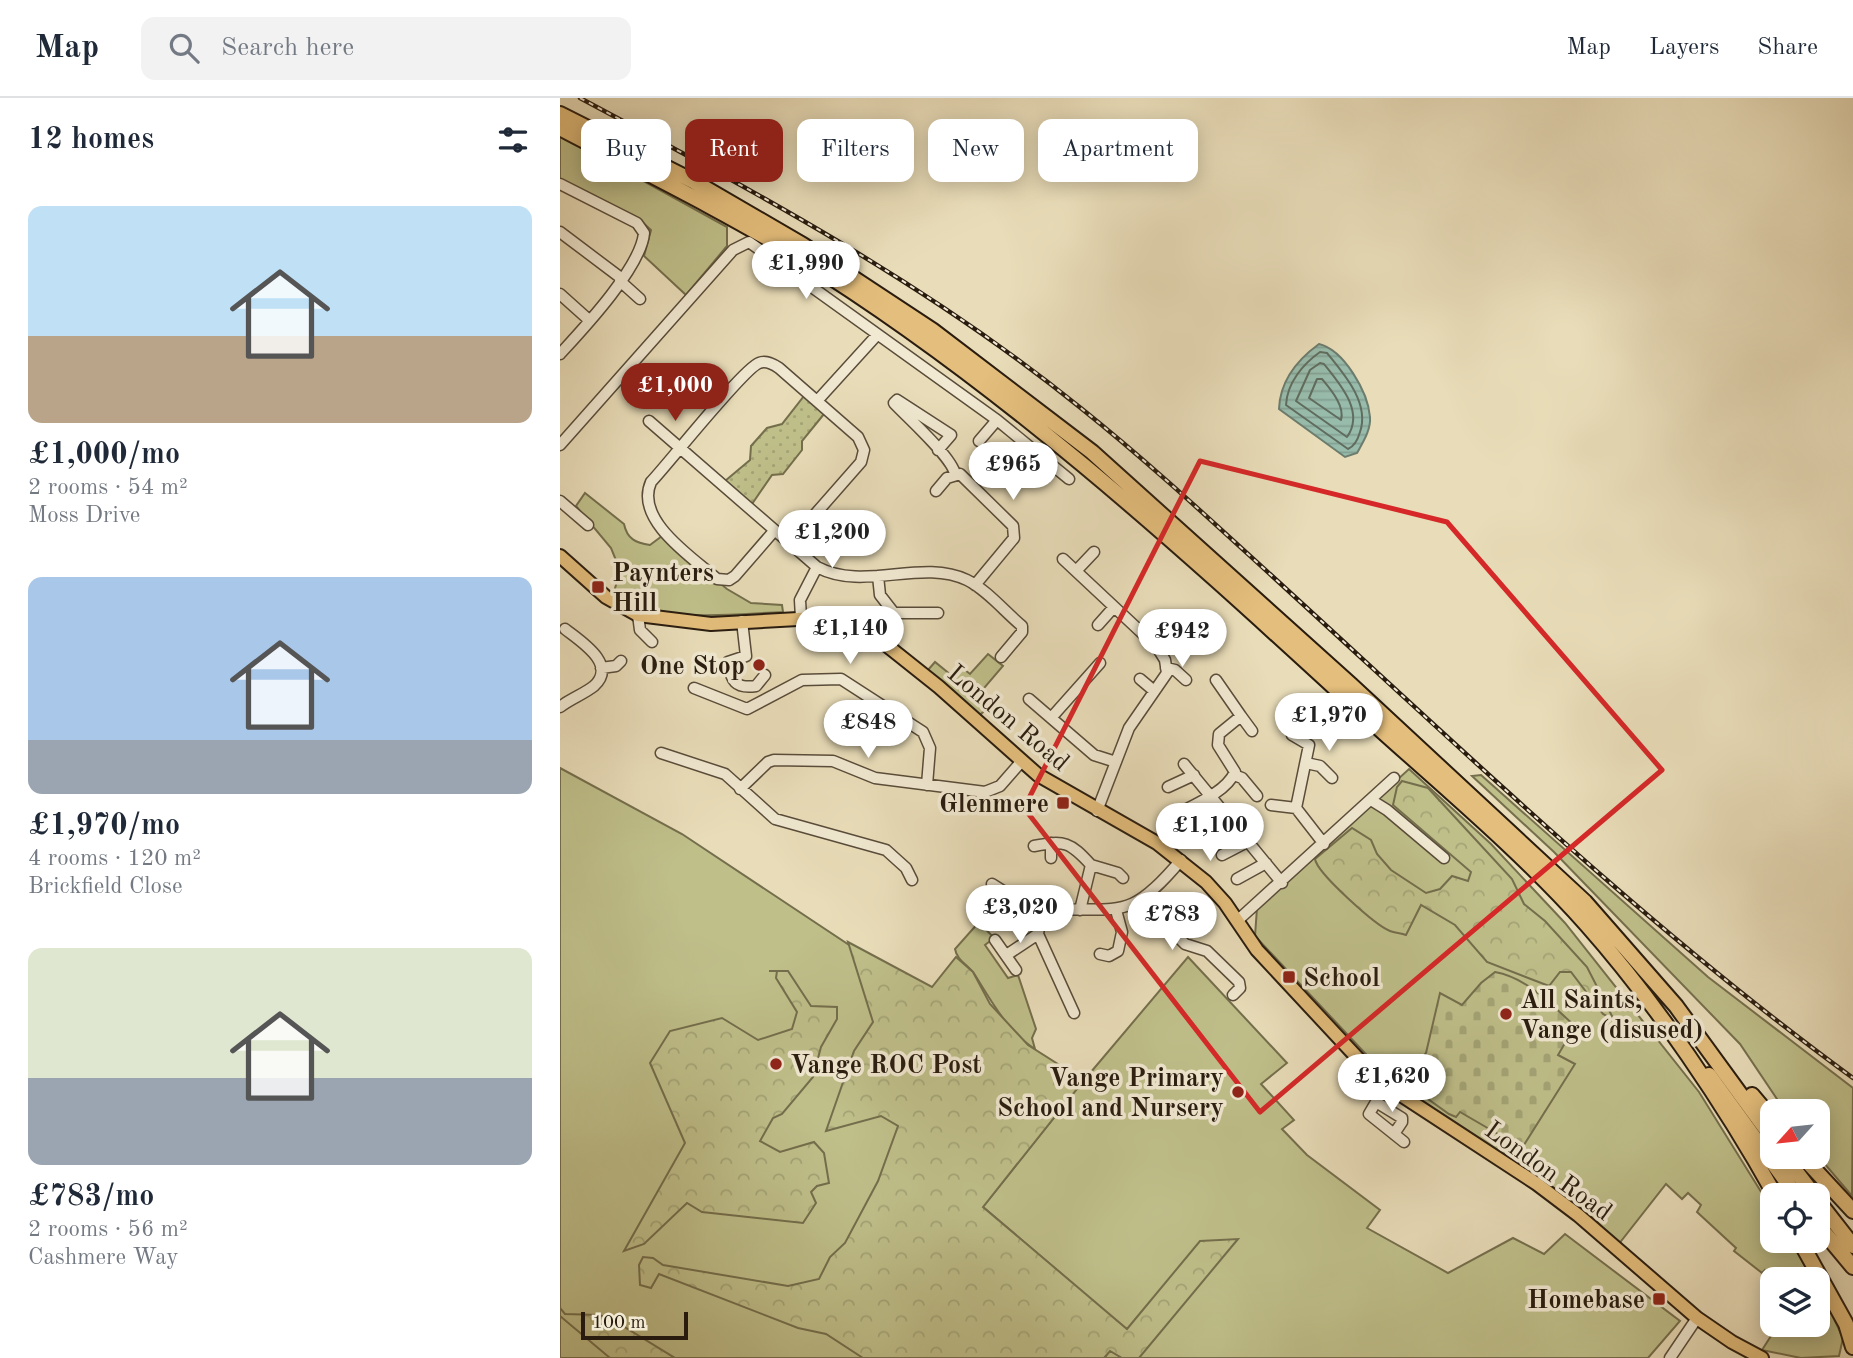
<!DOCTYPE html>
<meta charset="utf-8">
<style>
body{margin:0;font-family:"Old Standard TT",serif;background:#f2f2f3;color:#1f2937;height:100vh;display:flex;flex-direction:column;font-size:26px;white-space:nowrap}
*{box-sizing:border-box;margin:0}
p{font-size:23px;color:#747a83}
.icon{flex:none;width:38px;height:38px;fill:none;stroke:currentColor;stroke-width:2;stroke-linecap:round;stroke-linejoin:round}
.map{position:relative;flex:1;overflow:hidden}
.panel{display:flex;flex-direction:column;background:#fff;width:560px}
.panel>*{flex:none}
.hud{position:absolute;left:21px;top:21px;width:665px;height:63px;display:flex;gap:14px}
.needle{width:46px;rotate:243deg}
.tools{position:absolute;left:1200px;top:1001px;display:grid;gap:14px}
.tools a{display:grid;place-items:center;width:70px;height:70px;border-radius:14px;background:#fff;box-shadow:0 4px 18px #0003;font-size:35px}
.scale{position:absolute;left:21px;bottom:18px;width:107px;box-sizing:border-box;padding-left:7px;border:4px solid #291c0f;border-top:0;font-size:19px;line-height:24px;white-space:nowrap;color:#291c0f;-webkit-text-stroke:5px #f1e9d2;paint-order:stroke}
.price{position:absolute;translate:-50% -60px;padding:0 16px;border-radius:24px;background:#fff;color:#222;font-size:23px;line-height:46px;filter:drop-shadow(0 2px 4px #0008)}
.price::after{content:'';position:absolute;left:50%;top:42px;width:21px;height:16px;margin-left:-10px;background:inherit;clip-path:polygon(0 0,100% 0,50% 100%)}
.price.selected{background:#8f2418;color:#fff}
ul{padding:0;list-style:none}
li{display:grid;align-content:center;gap:14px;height:371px;padding:0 28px}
li span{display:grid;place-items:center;height:217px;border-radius:14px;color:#555}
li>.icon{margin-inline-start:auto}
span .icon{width:126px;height:126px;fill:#fffc;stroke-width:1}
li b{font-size:30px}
h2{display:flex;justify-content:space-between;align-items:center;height:84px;padding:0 28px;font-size:30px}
.chip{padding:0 24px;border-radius:14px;background:#fff;box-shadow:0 4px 18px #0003;font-size:24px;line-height:63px}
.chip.selected{background:#8f2418;color:#fff}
header{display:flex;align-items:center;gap:42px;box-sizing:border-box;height:98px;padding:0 35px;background:#fff;border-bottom:2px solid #e0e1e3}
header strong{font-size:33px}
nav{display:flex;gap:38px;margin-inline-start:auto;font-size:24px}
.search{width:490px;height:63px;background:#f2f2f3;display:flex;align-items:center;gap:18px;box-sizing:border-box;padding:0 24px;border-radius:14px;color:#747a83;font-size:26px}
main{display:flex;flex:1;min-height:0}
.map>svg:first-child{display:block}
.grass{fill:#bfbf8a;stroke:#746e4c;stroke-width:2}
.forest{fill:url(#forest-crowns);stroke:#746e4c;stroke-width:2}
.cemetery{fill:url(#cemetery-stones);stroke:#746e4c;stroke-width:2}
.park{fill:url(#park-dots);stroke:#746e4c;stroke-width:2}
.water{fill:url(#water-rules);stroke:#6c7c6d;stroke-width:2}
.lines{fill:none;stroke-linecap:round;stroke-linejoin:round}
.shore{stroke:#606c5e;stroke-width:2}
.minor-casing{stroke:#594c3a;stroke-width:13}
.major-casing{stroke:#291c0f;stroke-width:16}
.highway-casing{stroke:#291c0f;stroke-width:18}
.minor{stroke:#f1e9d2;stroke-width:10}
.major{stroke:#e4be7c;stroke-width:12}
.highway{stroke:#e4be7c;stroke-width:14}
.rail-casing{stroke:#291c0f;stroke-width:4.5}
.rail{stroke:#f1e9d2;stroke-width:2;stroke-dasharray:5;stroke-linecap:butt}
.marked{fill:none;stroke:#d62828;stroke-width:5;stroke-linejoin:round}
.poi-dot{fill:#8f2418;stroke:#f1e9d2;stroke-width:2.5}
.labels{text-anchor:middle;stroke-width:7;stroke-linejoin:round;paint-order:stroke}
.poi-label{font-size:26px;font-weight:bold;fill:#291c0f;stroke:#f1e9d2;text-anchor:start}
.street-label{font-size:26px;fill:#291c0f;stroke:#f1e9d2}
</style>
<header>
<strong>Map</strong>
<div class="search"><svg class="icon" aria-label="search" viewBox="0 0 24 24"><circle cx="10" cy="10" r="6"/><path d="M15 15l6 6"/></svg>Search here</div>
<nav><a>Map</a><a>Layers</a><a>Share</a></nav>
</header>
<main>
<section class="panel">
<h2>12 homes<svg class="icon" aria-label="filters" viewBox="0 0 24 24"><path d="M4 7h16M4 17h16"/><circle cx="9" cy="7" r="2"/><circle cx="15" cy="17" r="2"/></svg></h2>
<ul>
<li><span style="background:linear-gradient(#bfe0f5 60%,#b9a48a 0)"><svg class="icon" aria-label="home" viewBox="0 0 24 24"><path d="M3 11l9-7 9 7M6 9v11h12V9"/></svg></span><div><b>£1,000/mo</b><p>2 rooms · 54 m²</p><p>Moss Drive</p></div></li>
<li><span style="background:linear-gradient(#a9c7e8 75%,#9aa5b1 0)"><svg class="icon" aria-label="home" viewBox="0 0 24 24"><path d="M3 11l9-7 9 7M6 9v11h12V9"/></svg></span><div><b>£1,970/mo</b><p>4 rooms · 120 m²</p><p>Brickfield Close</p></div></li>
<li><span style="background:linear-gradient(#dfe7d0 60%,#9aa5b1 0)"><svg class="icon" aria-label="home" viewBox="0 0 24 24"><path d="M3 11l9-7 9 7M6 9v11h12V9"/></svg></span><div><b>£783/mo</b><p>2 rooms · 56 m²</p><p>Cashmere Way</p></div></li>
</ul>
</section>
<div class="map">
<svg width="1293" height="1260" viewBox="0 0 1293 1260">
<defs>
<pattern id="forest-crowns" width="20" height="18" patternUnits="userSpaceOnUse" patternTransform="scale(1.75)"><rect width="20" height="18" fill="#bfbf8a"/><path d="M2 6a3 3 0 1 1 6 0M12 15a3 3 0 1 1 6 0" fill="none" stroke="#a4a476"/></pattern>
<pattern id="cemetery-stones" width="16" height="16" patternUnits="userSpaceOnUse" patternTransform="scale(1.75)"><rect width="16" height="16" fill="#bfbf8a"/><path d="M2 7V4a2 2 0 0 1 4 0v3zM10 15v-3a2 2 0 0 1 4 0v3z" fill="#a4a476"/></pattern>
<pattern id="park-dots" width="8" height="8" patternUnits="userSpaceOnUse" patternTransform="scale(1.75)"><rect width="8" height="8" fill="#bfbf8a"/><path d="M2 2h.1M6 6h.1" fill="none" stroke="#a4a476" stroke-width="1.8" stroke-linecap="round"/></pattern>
<pattern id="water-rules" width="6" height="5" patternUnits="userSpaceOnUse" patternTransform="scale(1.75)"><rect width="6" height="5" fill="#98bcac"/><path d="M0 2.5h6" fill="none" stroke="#83a193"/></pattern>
</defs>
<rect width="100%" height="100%" fill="#e9ddb9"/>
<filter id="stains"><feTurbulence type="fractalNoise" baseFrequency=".00286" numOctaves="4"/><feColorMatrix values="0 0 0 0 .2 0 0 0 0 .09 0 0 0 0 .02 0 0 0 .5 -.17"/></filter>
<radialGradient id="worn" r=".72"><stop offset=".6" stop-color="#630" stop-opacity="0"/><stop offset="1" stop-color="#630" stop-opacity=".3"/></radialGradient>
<path class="grass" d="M0,37L167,129V148L126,197L84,158L91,132L78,120L0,81Z
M25,395L64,426C67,441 76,445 90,447L102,438L167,491L191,505L222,507L223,514C168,516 101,527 54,494L60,472L51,450L16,408Z
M428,556L443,568L424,590L425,612L418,619L368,572L375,564L391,577L400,568L410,576Z
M0,670L122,736L506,991L410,1111L526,1260H0Z
M849,671L931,746L1005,825L1139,994L1213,1113V1143H1231L1255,1181H1215L1205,1172L1202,1175L1174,1153L1176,1150L1137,1114L1141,1107L1128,1095L1122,1101L1106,1086L1058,1147L1037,1124L833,985L695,838L697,810Z
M921,677L1148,879L1293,990L1292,1098L1258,1058V1013H1225L1180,946L994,754L912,678Z
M419,824L434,840L425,847L448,880L458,877L476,931L472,940L475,951C448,934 432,904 415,877C409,867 397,863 395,851Z
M628,859L727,965L701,986L734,1022L722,1031L747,1057L820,1112L807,1130L888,1175L953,1140L984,1156L1005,1136L1120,1223L1088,1260H544L567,1232L423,1109L520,987Z
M1258,1187L1283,1240L1279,1258L1241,1260L1202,1252L1218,1227H1258Z"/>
<path class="forest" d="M842,683L868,690L952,781L964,806L985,823L1027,869L1054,922L1043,916L1011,874H1000L989,888L927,864L895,827L861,807L846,837C841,835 835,835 830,833C815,827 757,775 755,761L792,730L811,742L817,756L831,772L866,795L880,791L892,778L908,783L911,774L833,707L837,689Z
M288,844L372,889L396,859L413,874L430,906L468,947L501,968L520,987L423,1109L567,1231L640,1143L678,1141L579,1260H562L550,1253L544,1260H303L266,1236L238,1230L99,1176L91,1190L80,1187L79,1167L83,1159L93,1160L103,1167L228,1188L259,1181L270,1159L285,1145L318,1083L338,1028L321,1018L266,1033L294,953L313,924Z
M209,873H228L251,908L277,909V921L261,949L253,979L222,1016L213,1020L200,1043L220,1054L254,1044L264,1055L269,1085L257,1088L251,1094L256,1105L243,1125L142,1114L127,1105L84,1146L64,1153L125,1045L90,965L110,933L162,920L198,942L232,931L237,914L216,880L217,873Z
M0,1210L5,1216L39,1217L53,1222L115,1260H50L0,1218Z"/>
<path class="cemetery" d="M935,874C968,880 991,907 1015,928L998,957L1015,966L962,1050L900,1014L896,1019L889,1016L847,986L846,979L866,955L880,895L902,907L921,885Z"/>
<path class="park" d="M244,298L264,316L242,343V352L223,376L212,377L192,406L165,383L190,362L191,348L207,330L222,326Z"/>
<path class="water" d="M759,246C784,252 808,294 810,319C811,332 803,344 797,355L785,359L719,311C720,282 737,262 759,246Z"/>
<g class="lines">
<path class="shore" d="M760,254L767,255C784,276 810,305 800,334C798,341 795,348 788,351L726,307C727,285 743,266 760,254Z
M760,265L764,266C780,286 805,314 787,339L736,303L750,272Z
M757,281H762C771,292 785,308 781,322L749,300Z"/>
<g class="minor-casing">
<path id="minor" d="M0,86L77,125L84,135C81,169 24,230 0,256
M0,134L61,180
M60,183L80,201
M0,196L29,222
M257,303L317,237
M89,323L257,469L240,502L241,520
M419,343L437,322
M0,347L173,152L189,144L437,322L509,381
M378,352L391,337L337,302L334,305C348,320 392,359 395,376
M376,393L387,380L400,376L453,428L454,440L415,487
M0,403L28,427
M214,433L175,478L169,482L157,481C133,460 74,422 91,384C109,365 183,271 199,265C206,262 213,266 219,270L298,339L304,352L301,364L229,446
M503,461L597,549L605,562L607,575L569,630L537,713
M257,469C304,494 361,460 407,482C427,492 445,514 462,528V534L441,559
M516,473L534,454
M318,478L320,497L334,515H378
M78,517L80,532L92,544
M182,523L186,558L168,564C171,583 175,591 196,588L205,577
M538,527L554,509
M41,570L56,568L61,563
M606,570L615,572L626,582
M580,581L593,592
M656,582L681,618
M134,590L187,611L242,582L281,581L363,634L370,650L367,687
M469,601L534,657L556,664
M0,609C10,601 24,596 34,588C58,566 20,543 5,531
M491,620L540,565
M732,637L749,647L736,710L764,746
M101,655L165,676L215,721L326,752L346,770L352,782
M746,665L760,668L772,680
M624,666L722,785
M674,677L682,680L697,698
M608,689L634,677
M180,691L208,664L214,662L273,663L315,680L425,694L440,688L461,664
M811,702L827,712L884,760
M711,707L736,710
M617,716C636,706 666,694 675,674L658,647L659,636L681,618L692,633
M641,737L671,720
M474,748C505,742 510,744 531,767L520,812
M662,757L689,743
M491,760V745
M531,767L558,775L563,780
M677,781L706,765
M432,786L481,817L490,812C561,809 569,824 621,762
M585,799L601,822L625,846L647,853L679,884L680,890L673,897
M481,817L478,836L514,915
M677,823L834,680
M435,842L456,872
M448,856L478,836
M540,856L549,858L558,853L562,834L556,812
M826,987L809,1016L844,1044
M816,1004L842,1020V1024L834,1036
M1110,1260L1137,1220"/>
</g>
<g class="major-casing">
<path id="major" d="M0,458L46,499L78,517L151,526L256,520L296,529L320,542L379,589L478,677L597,745L646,784L665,805L697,852L818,982L977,1086L1018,1117L1137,1220L1172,1244L1202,1260"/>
</g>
<g class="highway-casing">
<path id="highway" d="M0,16L133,83L243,147L372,232L532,354L791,587L1025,804L1116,908L1213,1041
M0,30C80,72 162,112 239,159C439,283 615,443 788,602C868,676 955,746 1027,827C1096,905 1165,1007 1215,1097
M1149,977L1236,1097
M1192,997L1213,1022
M1225,1059L1254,1097
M1243,1059L1293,1113
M1258,1103L1293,1148
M1258,1127L1293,1169
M1240,1143L1286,1226L1293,1249"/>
</g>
<use href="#minor" class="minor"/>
<use href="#major" class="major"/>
<use href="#highway" class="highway"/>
<g class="rail-casing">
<path id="rail" d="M20,0C194,93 368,186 522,311C592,367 657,428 723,488C908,657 1090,832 1293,980"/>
</g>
<use href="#rail" class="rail"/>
</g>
<path class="marked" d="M640,363L887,424L1102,672L700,1014L464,710Z"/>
<g class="poi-dot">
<rect x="31" y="482" width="14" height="14" rx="3.5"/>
<circle cx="199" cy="567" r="7"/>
<rect x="496" y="698" width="14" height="14" rx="3.5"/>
<rect x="722" y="872" width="14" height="14" rx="3.5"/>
<circle cx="946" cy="916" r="7"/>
<circle cx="216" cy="966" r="7"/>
<circle cx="678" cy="994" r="7"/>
<rect x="1092" y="1194" width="14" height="14" rx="3.5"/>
</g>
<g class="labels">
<g class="poi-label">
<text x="52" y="483">Paynters<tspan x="52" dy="30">Hill</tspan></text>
<text x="185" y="576" text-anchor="end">One Stop</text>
<text x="489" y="714" text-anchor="end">Glenmere</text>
<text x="743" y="888">School</text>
<text x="960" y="910">All Saints,<tspan x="960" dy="30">Vange (disused)</tspan></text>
<text x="230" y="975">Vange ROC Post</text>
<text x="664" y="988" text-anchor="end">Vange Primary<tspan x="664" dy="30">School and Nursery</tspan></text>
<text x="1085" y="1210" text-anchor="end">Homebase</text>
</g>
<g class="street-label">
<text transform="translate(449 619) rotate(40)" y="9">London Road</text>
<text transform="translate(989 1072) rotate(36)" y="9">London Road</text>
</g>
</g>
<rect width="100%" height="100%" filter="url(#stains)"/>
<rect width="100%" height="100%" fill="url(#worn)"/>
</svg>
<div class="tools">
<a><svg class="needle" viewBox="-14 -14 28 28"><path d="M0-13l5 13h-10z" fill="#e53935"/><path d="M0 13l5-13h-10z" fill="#747a83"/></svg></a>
<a><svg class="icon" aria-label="locate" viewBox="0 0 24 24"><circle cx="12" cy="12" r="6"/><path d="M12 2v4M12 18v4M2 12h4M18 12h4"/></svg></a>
<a><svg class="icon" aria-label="layers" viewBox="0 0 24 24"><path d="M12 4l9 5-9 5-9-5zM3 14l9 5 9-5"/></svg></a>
</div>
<div class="scale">100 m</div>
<b class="price" style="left:246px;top:203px">£1,990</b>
<b class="price selected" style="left:115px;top:325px">£1,000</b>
<b class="price" style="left:453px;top:404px">£965</b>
<b class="price" style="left:272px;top:472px">£1,200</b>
<b class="price" style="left:290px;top:568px">£1,140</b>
<b class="price" style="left:622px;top:571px">£942</b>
<b class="price" style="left:769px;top:655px">£1,970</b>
<b class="price" style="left:308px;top:662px">£848</b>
<b class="price" style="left:650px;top:765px">£1,100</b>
<b class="price" style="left:460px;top:847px">£3,020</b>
<b class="price" style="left:612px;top:854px">£783</b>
<b class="price" style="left:832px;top:1016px">£1,620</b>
<div class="hud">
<a class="chip">Buy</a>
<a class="chip selected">Rent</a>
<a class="chip">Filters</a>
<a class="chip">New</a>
<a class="chip">Apartment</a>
</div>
</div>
</main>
